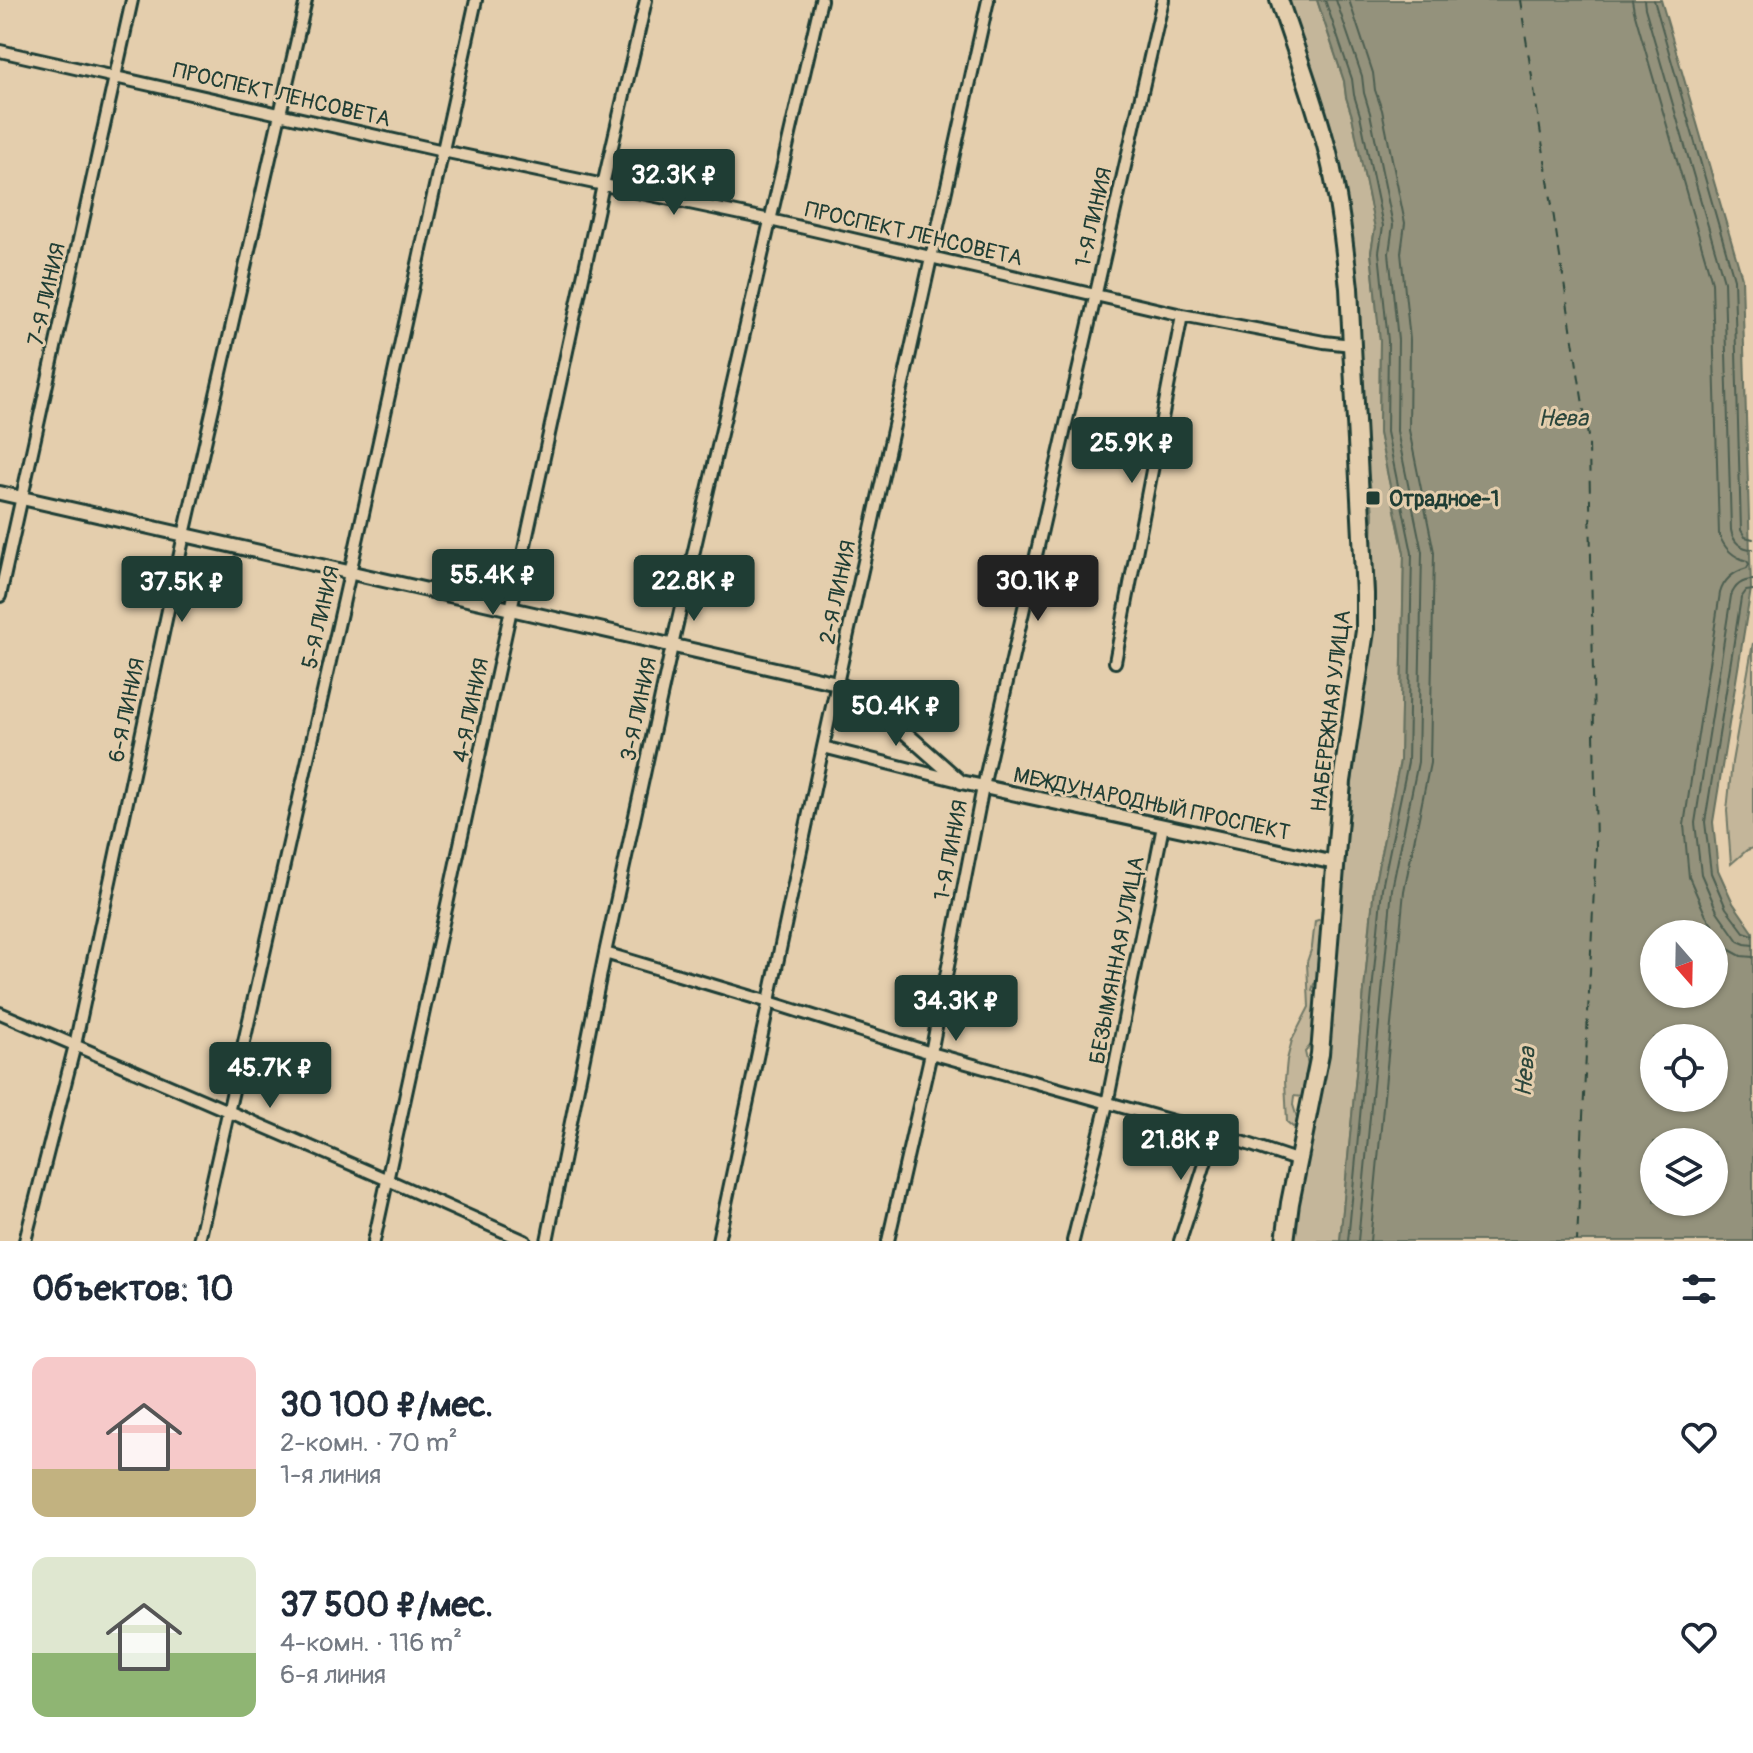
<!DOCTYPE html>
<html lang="ru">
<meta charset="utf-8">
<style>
body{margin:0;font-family:Pangolin,sans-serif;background:#f6f6f7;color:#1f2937;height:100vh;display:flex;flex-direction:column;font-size:30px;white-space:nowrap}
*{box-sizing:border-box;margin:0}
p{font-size:26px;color:#747a83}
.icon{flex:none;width:44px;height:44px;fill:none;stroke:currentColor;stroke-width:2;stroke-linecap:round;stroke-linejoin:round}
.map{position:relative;height:1241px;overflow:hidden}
.details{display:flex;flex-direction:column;background:#fff;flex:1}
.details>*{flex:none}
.needle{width:52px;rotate:160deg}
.buttons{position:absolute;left:1640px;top:920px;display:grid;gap:16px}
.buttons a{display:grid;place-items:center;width:88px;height:88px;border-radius:50%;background:#fff;box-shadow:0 2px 6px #0004;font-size:40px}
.price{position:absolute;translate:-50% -68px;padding:0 18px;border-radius:8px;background:#1f3d34;color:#fff;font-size:26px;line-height:52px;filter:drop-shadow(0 2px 4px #0008)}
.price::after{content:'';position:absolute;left:50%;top:48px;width:24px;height:18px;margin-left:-12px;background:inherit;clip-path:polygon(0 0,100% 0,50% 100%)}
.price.active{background:#222;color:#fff}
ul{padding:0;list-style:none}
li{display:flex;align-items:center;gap:24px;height:200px;padding:0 32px}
li span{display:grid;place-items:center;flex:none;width:224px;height:160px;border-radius:16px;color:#555}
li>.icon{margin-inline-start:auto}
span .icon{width:96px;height:96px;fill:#fffc;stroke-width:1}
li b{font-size:34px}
h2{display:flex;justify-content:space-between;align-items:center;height:96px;padding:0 32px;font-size:34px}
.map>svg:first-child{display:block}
.green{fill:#c4b69a;stroke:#727a67;stroke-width:2}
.water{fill:#94927c;stroke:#65705f;stroke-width:2;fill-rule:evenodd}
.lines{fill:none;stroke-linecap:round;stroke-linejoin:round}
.shore{stroke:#4e5f51;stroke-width:2}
.ferry{stroke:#2b463b;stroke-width:2;stroke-dasharray:10 8;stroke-linecap:butt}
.minor-casing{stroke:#1f3d34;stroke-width:16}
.tertiary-casing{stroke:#1f3d34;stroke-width:18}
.primary-casing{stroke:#1f3d34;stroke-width:22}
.minor{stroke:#e4cead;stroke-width:10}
.tertiary{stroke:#e4cead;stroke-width:12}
.primary{stroke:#e4cead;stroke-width:16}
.poi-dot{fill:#1f3d34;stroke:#e4cead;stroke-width:3}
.labels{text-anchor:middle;stroke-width:6;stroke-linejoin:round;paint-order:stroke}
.street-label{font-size:22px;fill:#1f3d34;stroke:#e4cead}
.poi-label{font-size:22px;font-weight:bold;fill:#1f3d34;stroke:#e4cead;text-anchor:start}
.water-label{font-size:24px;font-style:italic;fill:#2b463b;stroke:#e4cead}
</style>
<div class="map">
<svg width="1753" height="1241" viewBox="0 0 1753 1241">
<rect width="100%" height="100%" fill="#e4cead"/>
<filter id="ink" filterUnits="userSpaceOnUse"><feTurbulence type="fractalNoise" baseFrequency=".0125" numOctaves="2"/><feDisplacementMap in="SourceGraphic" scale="16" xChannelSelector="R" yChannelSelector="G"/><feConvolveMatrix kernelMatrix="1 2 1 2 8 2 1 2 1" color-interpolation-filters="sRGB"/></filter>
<g filter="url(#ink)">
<path class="green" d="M1286,0H1317L1344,81L1346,97L1352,116L1375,228L1371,252L1380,341L1379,433L1404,553L1400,761L1374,887L1340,1241H1293L1300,1190L1328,1054L1356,739L1373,630L1375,593L1372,546L1373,513L1370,484L1365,456L1355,287Z
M1753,643V848L1747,850L1731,864L1727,811L1732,762Z
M1321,919L1324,921L1322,964L1318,971L1319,981L1314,984L1312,990L1318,997L1314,1041L1305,1052L1309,1069L1305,1076L1307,1085L1303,1097L1294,1096L1293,1105L1299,1124L1293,1127L1287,1122L1285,1080L1287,1060L1292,1040L1309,1007L1307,962L1312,947L1315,921Z"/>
<path class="water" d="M1317,0H1661L1742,278L1751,589L1713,822L1718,870L1733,903L1753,932V1241H1340L1374,887L1400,761L1404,553L1379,433L1380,341L1371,252L1375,228L1352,116L1346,97L1344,81ZM1654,934H1714V994H1654ZM1654,1038H1714V1098H1654ZM1654,1142H1714V1202H1654Z"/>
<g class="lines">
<path class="shore" d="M1325,0L1352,79L1354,95L1360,115L1383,226L1379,252L1388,341L1387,432L1412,553L1408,762L1382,888L1348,1241
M1336,0L1362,76L1364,93L1370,113L1393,225L1389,253L1398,340L1397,431L1422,552L1418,762L1392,889L1358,1241
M1349,0L1373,73L1375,90L1382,110L1405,223L1401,253L1410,340L1409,430L1434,552L1430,763L1404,891L1370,1241
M1632,0L1634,11L1712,282L1719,534C1724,549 1733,557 1747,561L1749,564L1747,568C1733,572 1724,579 1720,593L1684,825L1689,877L1706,916L1730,950L1741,956L1753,957
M1644,0L1645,8L1724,281L1731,530C1733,542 1741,549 1753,549
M1654,0L1734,279L1741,530L1745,537L1753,539
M1753,580C1742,580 1735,585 1731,596L1695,823L1701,874L1717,911L1738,941L1745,944L1753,945
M1753,590L1746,591L1741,598L1705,822L1711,873L1726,908L1744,932L1753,935"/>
<path class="ferry" d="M1520,0L1589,443L1596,847L1577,1241"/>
<g class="minor-casing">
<path id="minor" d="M0,51L443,151L770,220L1182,315L1324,342L1352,345
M0,596L132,0
M1115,662L1182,315
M823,747L959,781
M605,953L769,1002L931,1053L1215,1133L1299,1161
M0,1013L388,1180L525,1241
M25,1241L75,1045L184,535L306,0
M199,1241L350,573L476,0
M374,1241L603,185L646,0
M547,1241L605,953L672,646L821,0
M718,1241L823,747L988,0
M888,1241L931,1053L983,787L1163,0
M1073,1241L1107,1104L1163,826
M1180,1241L1215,1133"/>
</g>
<g class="tertiary-casing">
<path id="tertiary" d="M0,493L837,683L866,698L961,782L1335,863"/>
</g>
<g class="primary-casing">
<path id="primary" d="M1279,0C1296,51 1315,101 1328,153C1339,197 1344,243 1349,288L1365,594V631L1342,781L1320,1054L1290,1203L1285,1241"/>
</g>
<use href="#minor" class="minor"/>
<use href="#tertiary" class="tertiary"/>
<use href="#primary" class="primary"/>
</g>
</g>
<rect class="poi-dot" x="1365" y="490" width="16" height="16" rx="4"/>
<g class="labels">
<g class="street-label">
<text transform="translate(282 94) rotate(13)" y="8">ПРОСПЕКТ ЛЕНСОВЕТА</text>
<text transform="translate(1093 217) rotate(-77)" y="8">1-Я ЛИНИЯ</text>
<text transform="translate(914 233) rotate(13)" y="8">ПРОСПЕКТ ЛЕНСОВЕТА</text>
<text transform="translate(46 294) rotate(-77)" y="8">7-Я ЛИНИЯ</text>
<text transform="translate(837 592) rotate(-78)" y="8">2-Я ЛИНИЯ</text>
<text transform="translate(320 617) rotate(-77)" y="8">5-Я ЛИНИЯ</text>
<text transform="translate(638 709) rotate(-78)" y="8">3-Я ЛИНИЯ</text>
<text transform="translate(126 710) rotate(-78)" y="8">6-Я ЛИНИЯ</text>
<text transform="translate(470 710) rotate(-78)" y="8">4-Я ЛИНИЯ</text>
<text transform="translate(1330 711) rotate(-83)" y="8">НАБЕРЕЖНАЯ УЛИЦА</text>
<text transform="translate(1152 803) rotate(12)" y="8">МЕЖДУНАРОДНЫЙ ПРОСПЕКТ</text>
<text transform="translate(950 850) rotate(-79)" y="8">1-Я ЛИНИЯ</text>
<text transform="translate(1116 960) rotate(-79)" y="8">БЕЗЫМЯННАЯ УЛИЦА</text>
</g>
<g class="poi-label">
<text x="1389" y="506">Отрадное-1</text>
</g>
<g class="water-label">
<text x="1563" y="426">Нева</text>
<text transform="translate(1525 1072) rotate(-85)" y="8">Нева</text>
</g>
</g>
</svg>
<div class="buttons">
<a><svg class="needle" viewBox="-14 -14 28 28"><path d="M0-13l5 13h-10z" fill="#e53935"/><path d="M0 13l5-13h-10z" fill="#747a83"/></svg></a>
<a><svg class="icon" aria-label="locate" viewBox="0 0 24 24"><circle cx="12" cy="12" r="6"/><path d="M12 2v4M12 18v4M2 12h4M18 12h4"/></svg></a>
<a><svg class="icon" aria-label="layers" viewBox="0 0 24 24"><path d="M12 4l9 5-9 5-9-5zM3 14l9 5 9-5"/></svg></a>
</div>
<b class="price" style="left:674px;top:217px">32.3K ₽</b>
<b class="price" style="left:1132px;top:485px">25.9K ₽</b>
<b class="price" style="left:493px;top:617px">55.4K ₽</b>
<b class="price" style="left:694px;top:623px">22.8K ₽</b>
<b class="price active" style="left:1038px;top:623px">30.1K ₽</b>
<b class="price" style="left:182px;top:624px">37.5K ₽</b>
<b class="price" style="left:896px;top:748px">50.4K ₽</b>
<b class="price" style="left:956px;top:1043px">34.3K ₽</b>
<b class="price" style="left:270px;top:1110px">45.7K ₽</b>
<b class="price" style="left:1181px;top:1182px">21.8K ₽</b>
</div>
<section class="details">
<h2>Объектов: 10<svg class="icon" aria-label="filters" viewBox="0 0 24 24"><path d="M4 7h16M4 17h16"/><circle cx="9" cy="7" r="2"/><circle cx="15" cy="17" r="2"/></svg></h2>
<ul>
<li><span style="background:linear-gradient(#f6c9c9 70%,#c2b280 0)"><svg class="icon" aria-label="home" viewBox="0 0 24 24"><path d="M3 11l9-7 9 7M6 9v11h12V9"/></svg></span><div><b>30 100 ₽/мес.</b><p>2-комн. · 70 m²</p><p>1-я линия</p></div><svg class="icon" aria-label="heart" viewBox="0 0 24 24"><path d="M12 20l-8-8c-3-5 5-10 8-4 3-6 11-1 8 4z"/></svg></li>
<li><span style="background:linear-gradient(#dfe7d0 60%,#8fb573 0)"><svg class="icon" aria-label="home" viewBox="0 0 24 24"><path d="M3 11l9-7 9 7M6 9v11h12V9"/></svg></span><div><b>37 500 ₽/мес.</b><p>4-комн. · 116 m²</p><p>6-я линия</p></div><svg class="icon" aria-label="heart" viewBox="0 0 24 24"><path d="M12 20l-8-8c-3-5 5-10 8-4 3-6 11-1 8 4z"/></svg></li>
</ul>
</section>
